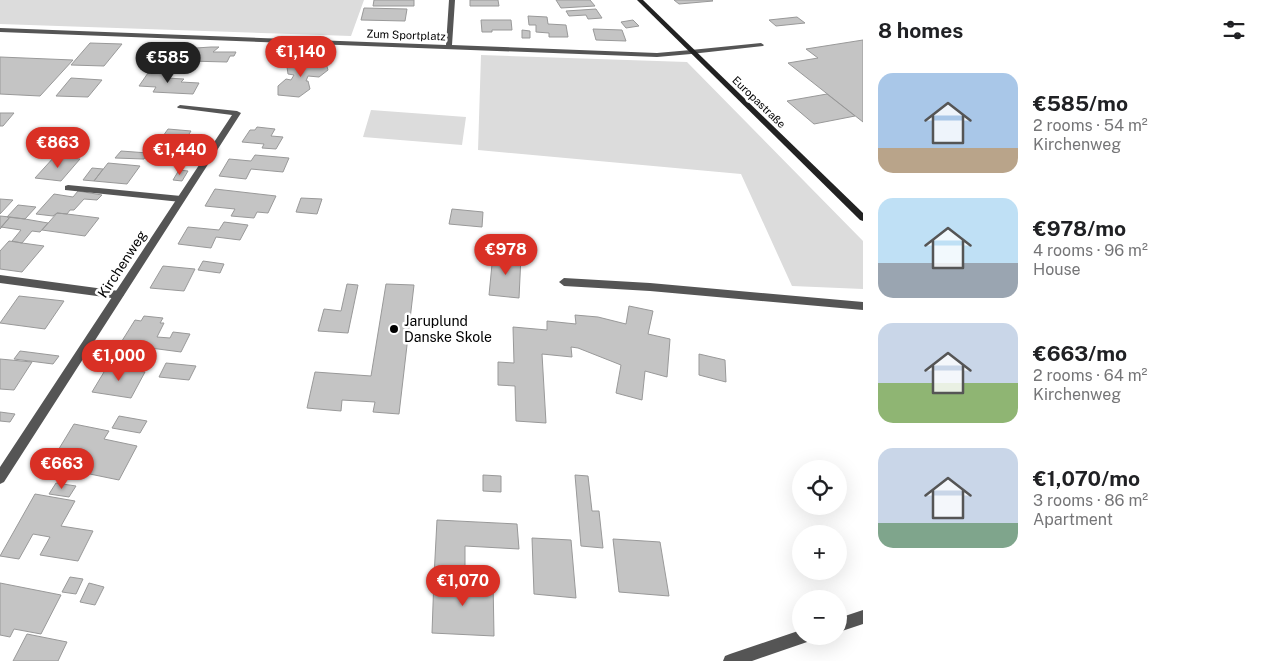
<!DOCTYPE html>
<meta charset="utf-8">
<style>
body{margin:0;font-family:"Public Sans",sans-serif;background:#f6f6f6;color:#202124;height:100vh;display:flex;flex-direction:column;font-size:19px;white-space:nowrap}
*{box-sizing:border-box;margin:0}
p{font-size:16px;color:#757577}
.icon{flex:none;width:28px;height:28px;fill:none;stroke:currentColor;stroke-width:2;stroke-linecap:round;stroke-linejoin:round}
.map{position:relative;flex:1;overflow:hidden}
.details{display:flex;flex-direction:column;background:#fff;width:400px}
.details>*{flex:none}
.buttons{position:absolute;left:792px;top:460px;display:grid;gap:10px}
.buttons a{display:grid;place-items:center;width:55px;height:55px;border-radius:50%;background:#fff;box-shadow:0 5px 20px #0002;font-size:25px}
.price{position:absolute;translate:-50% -42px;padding:0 11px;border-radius:18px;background:#d93025;color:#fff;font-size:16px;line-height:32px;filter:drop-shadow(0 1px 2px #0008)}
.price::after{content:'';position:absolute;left:50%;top:30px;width:15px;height:11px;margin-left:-8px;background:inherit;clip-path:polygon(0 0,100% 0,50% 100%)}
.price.selected{background:#222;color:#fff}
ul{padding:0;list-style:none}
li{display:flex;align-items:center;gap:15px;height:125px;padding:0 15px}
li span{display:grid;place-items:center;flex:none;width:140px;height:100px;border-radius:15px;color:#555}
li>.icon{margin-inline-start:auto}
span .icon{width:60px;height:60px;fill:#fffc;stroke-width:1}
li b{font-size:21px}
h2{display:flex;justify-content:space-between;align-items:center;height:60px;padding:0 15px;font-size:21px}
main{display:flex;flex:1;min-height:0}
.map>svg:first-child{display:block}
.green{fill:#dcdcdc}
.building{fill:#c4c4c4;stroke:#999}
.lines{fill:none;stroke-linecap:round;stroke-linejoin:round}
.service{fill:#555;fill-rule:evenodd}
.minor{fill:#555;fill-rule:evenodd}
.secondary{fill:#222;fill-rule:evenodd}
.poi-dot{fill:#000;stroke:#fff;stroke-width:2}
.labels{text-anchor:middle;stroke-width:5;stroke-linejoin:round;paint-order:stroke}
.far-street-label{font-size:11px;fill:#000;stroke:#fff}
.street-label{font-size:14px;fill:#000;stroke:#fff}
.poi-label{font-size:14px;fill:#000;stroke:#fff;text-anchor:start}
</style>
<main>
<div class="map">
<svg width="863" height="661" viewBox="0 0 863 661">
<rect width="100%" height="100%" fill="#fff"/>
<path class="green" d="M0,0H364L351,36L0,24Z
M481,55L687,62L863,241V289L792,286L741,174L478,150Z
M371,110L466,117L462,145L363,137Z"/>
<path class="building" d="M374,0H414V6H373Z
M470,0H498L499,6H470Z
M556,0H590L595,6L561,8Z
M674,0H712L713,1L679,4Z
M364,8L407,9L405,21L361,20Z
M596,9L602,18L588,19L586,15L569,16L566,11Z
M528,16L547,17L548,24L566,25L568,37H549V33L536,32V25H529Z
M797,17L805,23L776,26L769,20Z
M481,20H511L512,30H492V32H482Z
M633,20L639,26L626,28L621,22Z
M593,29L622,30L626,41L596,40Z
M522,30L530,31V38H522Z
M863,40V122L788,63L818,58L806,49Z
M90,43L122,44L104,66L71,65Z
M161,46L163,50H159L160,53L176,48L178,51L174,52L177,60L160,64L159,58L145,61L142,52Z
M211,47H219L213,52H236L234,56H230L227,62L188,61L196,48Z
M0,57L73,60L40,96L0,94Z
M296,61L326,63L328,70L319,77L308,76L306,81H308L310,89L299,97L278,95V86L286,79L291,80L294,75L288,74L287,67Z
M148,73L169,74L166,78L184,79L181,82L199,83L193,94L153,92L156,87L139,86Z
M71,78L102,80L88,97L56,96Z
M827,94L855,116L814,124L787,101Z
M0,113H14L3,126H0Z
M257,127L275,129L271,136L283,137L276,149L262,148L264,144L242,142L250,130H255Z
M168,129L191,131L187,137L193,138L185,150L171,148L167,155L151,153Z
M121,151L148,153L144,159L115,158Z
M255,155L289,158L283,172L251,169L246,179L219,176L229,159L251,161Z
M55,156L80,159L61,181L35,178Z
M108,163L140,166L127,184L94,181Z
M92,168L103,169L94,181L83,180Z
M179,170L188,171L182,181L173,180Z
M215,189L276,196L268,213L257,212L254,218L231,216L235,209L205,206Z
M78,191L102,195L97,200L84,199L74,210H70L67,214L57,213L53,216L36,214L54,194L73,197Z
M301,198L322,199L317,214L296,212Z
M0,199L13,200L0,214Z
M18,205L36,207L25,219L7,217Z
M452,209L483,212L482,227L449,224Z
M57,213L67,214L99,218L85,236L42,230Z
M0,216L10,217L0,229Z
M10,217L25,219L48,223L40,232L32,231L22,243L12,241L21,230L1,227Z
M224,222L248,225L240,240L216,237L211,248L178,244L188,227L219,230Z
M9,241L22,243L44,246L22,272L0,269V251Z
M493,254L521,256L519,298L489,295Z
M203,261L224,264L220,273L198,270Z
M163,266L195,269L184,291L150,288Z
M347,284L358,285L348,333L318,331L324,309L341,311Z
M386,284L414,285L399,414L373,412L375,402L342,400L341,411L307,408L315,372L371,376Z
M19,296L64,301L45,329L0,323Z
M629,306L653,311L648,334L670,339L667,377L645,371L642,400L616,393L621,365L578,348L571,347L572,357L542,354L546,423L516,421L515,386L498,385V362L514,363L513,327L547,330V321L576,324L575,315L598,317L626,324Z
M144,316L163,318L160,323H164L157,337L170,338L173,332L190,334L181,352L120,344L135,320L141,321Z
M20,351L59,356L53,364L14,359Z
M699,354L725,360L726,382L699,375Z
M0,359L32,362L14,390L0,389Z
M166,363L196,366L189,380L159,377Z
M107,367L145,372L131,398L92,392Z
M0,412L15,414L10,422L0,421Z
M119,416L147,421L140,433L112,428Z
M74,424L109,431L104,439L137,446L119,480L80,472L88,458L57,452Z
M483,475L501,476V492L483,491Z
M575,475L588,476L592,511H599L603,548L581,546Z
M56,483L76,486L69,497L49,494Z
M35,494L75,501L61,526L93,531L78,561L40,555L50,537L33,534L19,559L0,556Z
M437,520L517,524L519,549L465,546V578L434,577Z
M532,538L571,540L576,598L534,594Z
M613,539L660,542L669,596L619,592Z
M70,577L83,579L76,594L62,592Z
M434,577L493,580L494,636L432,633Z
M0,583L61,595L41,634L14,629L10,637L0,635Z
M89,583L104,587L95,605L80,602Z
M27,634L67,642L58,661H13Z"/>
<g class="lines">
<path class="service" d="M761,43L764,45L763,46L691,54L688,52L691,50Z
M68,185L181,196L185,199L181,202L65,190V186Z
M0,275L119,291L124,295L119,299L0,283Z"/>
<path class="minor" d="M449,0H455L452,45L657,53L691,50L694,52L691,54L657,57L0,32V28L446,45Z
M180,105L237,111L241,113L4,482L0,484V467L232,115L178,108L177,107Z
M564,278L650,283L863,302V310L650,291L564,286L559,282Z
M863,610V624L839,632V618Z
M801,630V636H812L810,641L752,661H723L725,656L730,654Z"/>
<path class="secondary" d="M637,0H643L863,213V221L860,220Z"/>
</g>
<circle class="poi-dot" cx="394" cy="329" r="5"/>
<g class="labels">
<g class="far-street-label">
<text transform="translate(406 35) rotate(2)" y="4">Zum Sportplatz</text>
<text transform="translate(759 102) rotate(44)" y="4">Europastraße</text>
</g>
<g class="street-label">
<text transform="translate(122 264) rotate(-57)" y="5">Kirchenweg</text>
</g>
<g class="poi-label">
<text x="404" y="326">Jaruplund<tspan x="404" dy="16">Danske Skole</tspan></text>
</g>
</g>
</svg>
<div class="buttons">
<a><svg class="icon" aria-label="locate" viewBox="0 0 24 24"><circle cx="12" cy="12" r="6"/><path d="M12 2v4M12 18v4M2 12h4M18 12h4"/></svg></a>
<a>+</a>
<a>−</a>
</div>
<b class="price" style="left:301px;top:78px">€1,140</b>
<b class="price selected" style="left:168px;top:84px">€585</b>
<b class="price" style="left:58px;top:169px">€863</b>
<b class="price" style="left:180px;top:176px">€1,440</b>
<b class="price" style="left:506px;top:276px">€978</b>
<b class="price" style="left:119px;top:382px">€1,000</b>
<b class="price" style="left:62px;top:490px">€663</b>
<b class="price" style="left:463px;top:607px">€1,070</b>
</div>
<section class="details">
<h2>8 homes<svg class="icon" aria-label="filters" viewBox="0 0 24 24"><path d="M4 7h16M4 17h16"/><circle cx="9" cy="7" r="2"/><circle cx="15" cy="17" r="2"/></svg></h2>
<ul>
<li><span style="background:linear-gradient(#a9c7e8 75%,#b9a48a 0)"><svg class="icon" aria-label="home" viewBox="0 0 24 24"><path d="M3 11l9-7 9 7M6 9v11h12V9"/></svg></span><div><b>€585/mo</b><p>2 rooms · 54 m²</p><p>Kirchenweg</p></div></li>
<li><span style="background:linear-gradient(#bfe0f5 65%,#9aa5b1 0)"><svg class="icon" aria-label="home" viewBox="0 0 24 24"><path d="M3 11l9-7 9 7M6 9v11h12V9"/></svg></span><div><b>€978/mo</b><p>4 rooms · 96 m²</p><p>House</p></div></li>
<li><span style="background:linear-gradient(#c9d6e8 60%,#8fb573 0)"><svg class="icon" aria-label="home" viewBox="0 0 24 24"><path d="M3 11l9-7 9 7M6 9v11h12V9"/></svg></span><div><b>€663/mo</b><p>2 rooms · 64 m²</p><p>Kirchenweg</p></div></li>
<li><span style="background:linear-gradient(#c9d6e8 75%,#7fa58c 0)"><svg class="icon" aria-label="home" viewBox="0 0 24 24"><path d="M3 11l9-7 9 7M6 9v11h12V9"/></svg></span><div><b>€1,070/mo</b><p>3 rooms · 86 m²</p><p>Apartment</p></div></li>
</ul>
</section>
</main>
